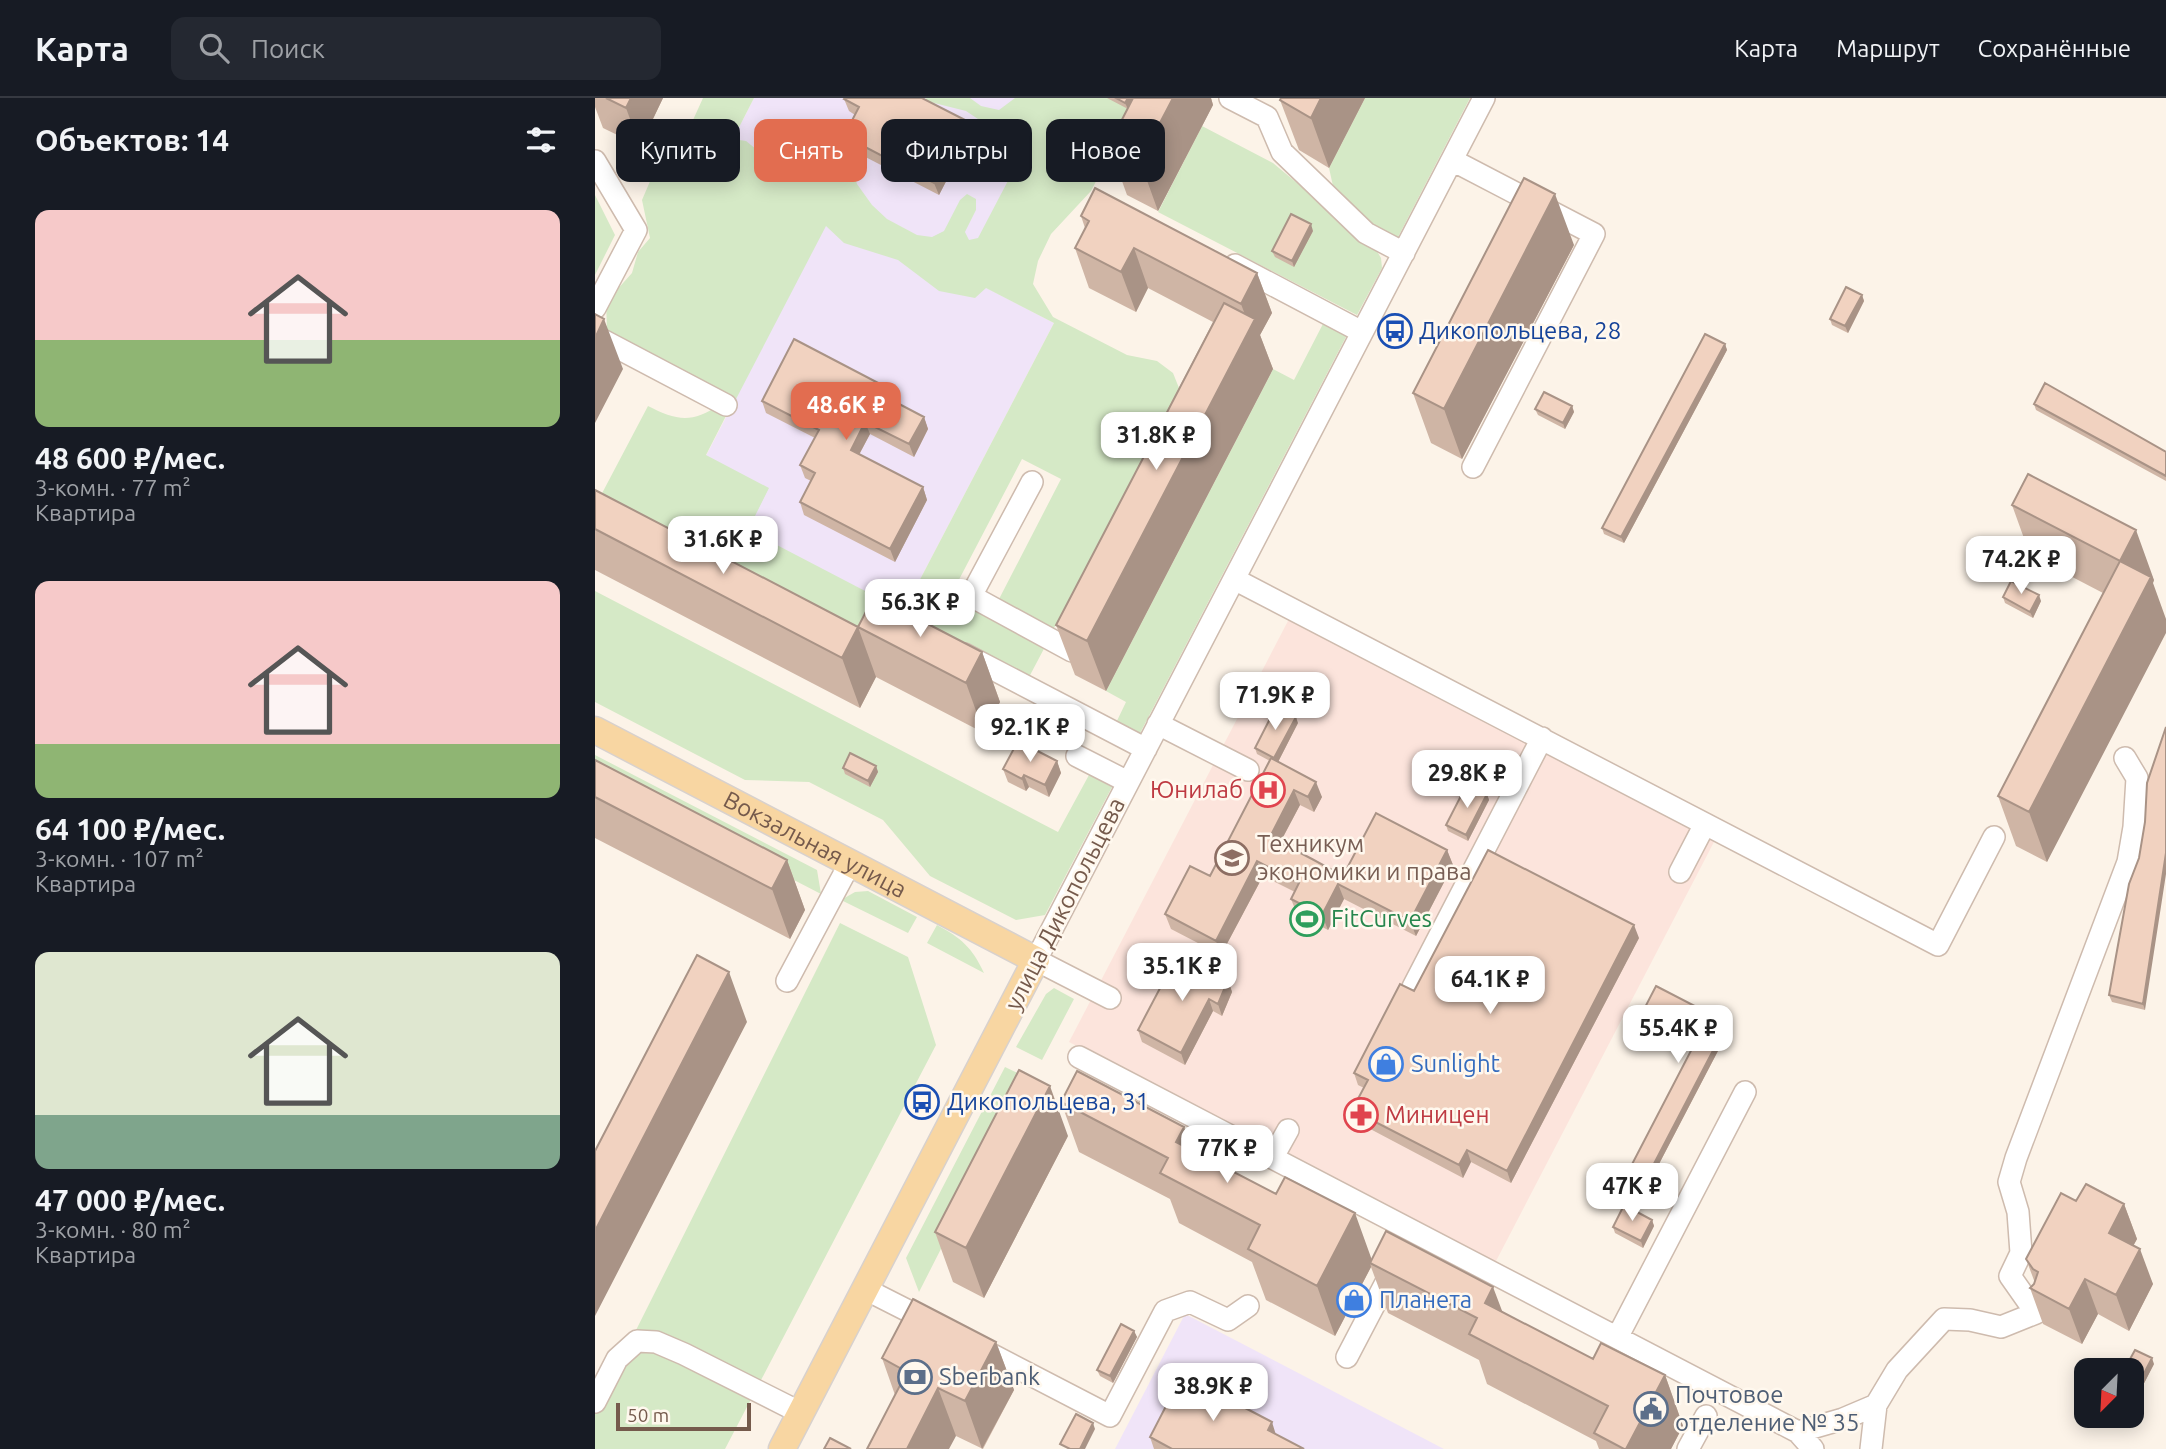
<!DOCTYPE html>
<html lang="ru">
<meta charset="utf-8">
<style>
body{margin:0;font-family:Ubuntu,sans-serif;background:#242831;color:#f1f3f6;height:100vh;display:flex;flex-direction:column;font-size:26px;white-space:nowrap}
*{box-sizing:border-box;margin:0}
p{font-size:23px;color:#9ea1a6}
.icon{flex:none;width:38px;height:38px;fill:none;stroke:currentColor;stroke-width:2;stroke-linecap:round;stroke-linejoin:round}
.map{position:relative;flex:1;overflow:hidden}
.drawer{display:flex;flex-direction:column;background:#171b24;width:595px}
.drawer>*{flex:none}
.hud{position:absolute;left:21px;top:21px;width:665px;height:63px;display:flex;gap:14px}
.needle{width:46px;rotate:204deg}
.tools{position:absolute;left:1479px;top:1260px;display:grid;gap:14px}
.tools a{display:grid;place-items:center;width:70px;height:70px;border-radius:14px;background:#171b24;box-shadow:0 4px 18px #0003;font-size:35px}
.scale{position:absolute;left:21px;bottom:18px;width:135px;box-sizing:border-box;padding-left:7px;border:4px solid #755a4c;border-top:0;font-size:19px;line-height:24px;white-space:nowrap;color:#755a4c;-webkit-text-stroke:5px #fff8ee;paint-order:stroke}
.price{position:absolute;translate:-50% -60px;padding:0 16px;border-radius:14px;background:#fff;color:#222;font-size:23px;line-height:46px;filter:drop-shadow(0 2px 4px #0008)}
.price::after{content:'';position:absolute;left:50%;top:42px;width:21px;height:16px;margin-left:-10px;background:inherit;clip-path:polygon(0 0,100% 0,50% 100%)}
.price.current{background:#e26d50;color:#fff}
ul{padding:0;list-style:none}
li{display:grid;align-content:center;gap:14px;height:371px;padding:0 35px}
li span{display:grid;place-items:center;height:217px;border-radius:14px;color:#555}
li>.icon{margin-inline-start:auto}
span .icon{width:126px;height:126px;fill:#fffc;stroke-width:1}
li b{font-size:30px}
h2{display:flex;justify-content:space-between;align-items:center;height:84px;padding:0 35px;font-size:30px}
.tag{padding:0 24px;border-radius:14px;background:#171b24;box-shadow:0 4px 18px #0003;font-size:24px;line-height:63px}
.tag.current{background:#e26d50;color:#fff}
header{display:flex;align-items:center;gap:42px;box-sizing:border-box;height:98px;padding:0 35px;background:#171b24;border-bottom:2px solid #363941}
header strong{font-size:33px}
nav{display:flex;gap:38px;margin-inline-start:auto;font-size:24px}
.search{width:490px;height:63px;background:#242831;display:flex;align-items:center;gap:18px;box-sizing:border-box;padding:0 24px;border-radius:14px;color:#9ea1a6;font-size:26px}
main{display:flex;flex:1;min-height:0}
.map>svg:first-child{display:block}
.commercial{fill:#fce4dc}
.education{fill:#f0e4f8}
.green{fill:#d5e9c6}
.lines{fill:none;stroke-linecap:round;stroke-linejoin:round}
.minor-casing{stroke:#cebbae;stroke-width:24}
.major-casing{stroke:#d8d1cd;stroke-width:29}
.minor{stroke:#fff;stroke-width:21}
.major{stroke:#f8d6a2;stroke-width:26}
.wall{fill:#cfb5a5}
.shaded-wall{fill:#a99386}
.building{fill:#f1d2c0;stroke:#a99386;stroke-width:2}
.labels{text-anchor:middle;stroke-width:5;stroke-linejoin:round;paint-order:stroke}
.transit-label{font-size:24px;fill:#164399;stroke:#fff8ee;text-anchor:start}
.health-label{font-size:24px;fill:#be3a42;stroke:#fff8ee;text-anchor:end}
.education-label{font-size:24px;fill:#785e54;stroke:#fff8ee;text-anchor:start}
.street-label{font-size:24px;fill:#755a4c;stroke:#fff8ee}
.leisure-label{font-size:24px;fill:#27864d;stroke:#fff8ee;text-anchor:start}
.shop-label{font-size:24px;fill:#366cbe;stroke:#fff8ee;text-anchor:start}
.service-label{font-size:24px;fill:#4e5e75;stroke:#fff8ee;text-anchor:start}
</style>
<header>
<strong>Карта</strong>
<div class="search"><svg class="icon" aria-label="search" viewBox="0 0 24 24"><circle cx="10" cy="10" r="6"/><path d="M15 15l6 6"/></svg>Поиск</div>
<nav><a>Карта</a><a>Маршрут</a><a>Сохранённые</a></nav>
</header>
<main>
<section class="drawer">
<h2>Объектов: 14<svg class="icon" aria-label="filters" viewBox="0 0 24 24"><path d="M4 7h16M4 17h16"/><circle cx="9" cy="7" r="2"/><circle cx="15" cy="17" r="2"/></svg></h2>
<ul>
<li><span style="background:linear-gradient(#f6c9c9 60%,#8fb573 0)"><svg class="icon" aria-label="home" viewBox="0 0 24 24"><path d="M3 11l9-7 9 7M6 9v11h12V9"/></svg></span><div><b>48 600 ₽/мес.</b><p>3-комн. · 77 m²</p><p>Квартира</p></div></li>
<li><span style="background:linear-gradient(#f6c9c9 75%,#8fb573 0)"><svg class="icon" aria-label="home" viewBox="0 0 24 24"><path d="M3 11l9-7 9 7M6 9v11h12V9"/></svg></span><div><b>64 100 ₽/мес.</b><p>3-комн. · 107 m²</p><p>Квартира</p></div></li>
<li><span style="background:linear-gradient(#dfe7d0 75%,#7fa58c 0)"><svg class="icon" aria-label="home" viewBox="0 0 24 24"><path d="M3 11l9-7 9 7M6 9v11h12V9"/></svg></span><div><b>47 000 ₽/мес.</b><p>3-комн. · 80 m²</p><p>Квартира</p></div></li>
</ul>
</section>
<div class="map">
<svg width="1571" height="1351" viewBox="0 0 1571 1351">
<rect width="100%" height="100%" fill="#fcf3e8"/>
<path class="commercial" d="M694,521L1120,742L900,1165L474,944Z"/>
<path class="education" d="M159,0H475L386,171L138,41Z
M239,111L459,225L307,516L88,402Z
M590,1216L849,1351H520Z"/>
<path class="green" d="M108,0H159L138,41L151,43L171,59L195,66L220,48H238L255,64L262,86L277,107L292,121L322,137L337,139L349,133L365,102L372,96L381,101V112L370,134L374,142L383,140L416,77L392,27L371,13L331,3V0H375L386,8L404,12L420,0H544L496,93L456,136L443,163L438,186L458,219L532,257L562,263L578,275L584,290L458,532L403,503L466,381L427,361L357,495L452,545L433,581L307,516L459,225L391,190L380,200L344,193L303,162L249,145L231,128L140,303L23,242L12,231L11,204L37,175L43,154L55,140L47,102L56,81L103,76L120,65L118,56L97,37L98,22Z
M770,0H875L801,143L784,135L740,97L734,70Z
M607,28L678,65L780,150L786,160L787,170L762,217L563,114Z
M0,97L20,137L0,177Z
M730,222L753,235L543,639L520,627L531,604L511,593L678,271L699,282Z
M124,307L134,312L111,357L174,390L153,432L297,507L286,528L268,535L4,401L53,308C80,322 97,326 124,307Z
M0,493L463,734L494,677L517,689L450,817L421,822L335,778L288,722L214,684L150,682L0,604Z
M0,657L222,772L226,796L0,679Z
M273,793L322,819L313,835L246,802L260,794Z
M245,825L313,859L341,947L130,1351H0V1314Z
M342,827C366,840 377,849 389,875L332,845Z
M459,890L479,901L447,962L421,949L451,896Z
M410,969L433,980L324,1194L311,1160Z"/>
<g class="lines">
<g class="minor-casing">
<path id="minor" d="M635,0L672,19L687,54L771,135L809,155
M857,62L999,136L878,369
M0,63L41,132L0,210
M640,167L767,234
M0,238L131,307
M437,384L376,498L477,553
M639,481L1343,847L1399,739
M369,556L551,651
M563,626L653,672
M482,658L533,684
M1085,774L1110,726
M192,883L255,765
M818,889L947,640
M515,900L441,862L889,0
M484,959L1203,1334L1218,1351
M678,1059L693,1032
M270,1191L337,1225
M1023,1238L1150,994
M384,1250L515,1318L570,1213L595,1204L633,1222L653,1208
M752,1259L798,1171
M0,1304L22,1261L42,1243L61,1244L89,1256L206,1315
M1203,1334L1248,1321L1281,1307L1302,1272L1349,1221L1375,1222L1406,1229L1441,1215L1415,1178L1426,1155L1423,1114L1414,1084L1421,1060L1533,764L1539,729L1542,680L1530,660
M1093,1351L1111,1318
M1276,1351L1281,1307"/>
</g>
<g class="major-casing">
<g id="major">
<path id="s1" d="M0,632L441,862L187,1351"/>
</g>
</g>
<use href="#minor" class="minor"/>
<use href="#major" class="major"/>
</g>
<path class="wall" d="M0,0H68L45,48L8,30L0,9Z
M512,0H616L618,7L563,113L532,97L514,47L533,11Z
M770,0L734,70L704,52L685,2Z
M249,1L376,35L344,97L253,50L249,38L260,17L254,13Z
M486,118L662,175L677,215L665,237L678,271L511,593L480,577L461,527L618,224L553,190L541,214L494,190L480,150L490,130Z
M718,133L699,169L680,159L677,153Z
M979,147L867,361L836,345L818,295Z
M1267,197L1269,203L1253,235L1237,227L1235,221Z
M1130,246L1132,252L1029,445L1009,436L1007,430Z
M293,300L329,319L333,331L319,359L275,336L264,357L328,389L332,402L300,464L209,417L205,404L216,383L210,380L205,367L220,340L171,315L167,303Z
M1439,306L1571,354V383L1441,312Z
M977,308L979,314L970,331L943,317L940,311Z
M1433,376L1559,482L1452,764L1421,748L1403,698L1508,495L1435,457L1417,407Z
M0,392L263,529L387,554L405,604L389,635L281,579L265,610L0,472Z
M1408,499L1446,503L1438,520L1410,505Z
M703,625L683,664L727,699L719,714L705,707L685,745L748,778L852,752L858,767L821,838L749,801L733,832L702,816L696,801L700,794L668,778L626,857L576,831L570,816L615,778L675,663L662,656L660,650Z
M0,662L192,762L210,812L195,841L0,740Z
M462,663L466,675L454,699L434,689L431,693L413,684L408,671Z
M281,668L283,674L275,689L250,676L248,670Z
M892,696L894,702L873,743L853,733L851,727Z
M1550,724V912L1517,904L1514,897L1544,760Z
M1044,840L916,1085L876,1064L868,1080L762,1024L757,1012L769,990L763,987L759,975L819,893Z
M633,882L637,894L627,918L618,913L590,967L547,944L543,932Z
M1115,916L1135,920L1137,926L1053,1087L1036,1078L1034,1072L1098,949L1049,923L1046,917Z
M466,1004L598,1053L776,1161L907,1214L998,1261L1070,1277L1088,1328L1076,1351H1004L1001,1343L892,1286L884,1262L793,1215L776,1169L740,1238L671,1202L657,1164L584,1125L575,1101L484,1054Z
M473,1038L389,1200L358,1184L340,1134Z
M1481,1103L1529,1106L1542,1141L1538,1148L1558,1186L1534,1233L1503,1216L1487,1246L1448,1226L1435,1190L1440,1185L1431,1161Z
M1057,1122L1059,1128L1048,1150L1020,1135L1018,1129Z
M539,1233L542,1239L518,1285L505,1278L502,1272Z
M401,1244L419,1292L388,1351L361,1338L300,1297L287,1260Z
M1559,1266L1545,1293L1536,1288V1272Z
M681,1337L709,1351H559L555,1339Z"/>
<path class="shaded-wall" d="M36,0H68L45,48L31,10Z
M533,0H538L533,11L530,5Z
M578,0H616L618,7L563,113L545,63Z
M726,0H770L734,70L716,20Z
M372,23L376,35L344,97L339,85Z
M960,96L979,147L867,361L849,311Z
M716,126L718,133L699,169L697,163Z
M539,150L553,190L541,214L526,174Z
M662,175L677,215L665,237L678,271L511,593L492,543L655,230L646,206Z
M1267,197L1269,203L1253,235L1250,228Z
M9,221L28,271L0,325V240Z
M1130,246L1132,252L1029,445L1026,439Z
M289,288L294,300L285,296Z
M977,308L979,314L970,331L968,325Z
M329,319L333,331L319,359L314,346Z
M270,324L275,336L260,364L256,352Z
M328,389L332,402L300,464L295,451Z
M1541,432L1559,482L1558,485L1571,521V535L1452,764L1434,714L1525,463Z
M1444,497L1446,503L1438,520L1435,514Z
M263,529L281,579L265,610L247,560Z
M387,554L405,604L389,635L371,585Z
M701,619L703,625L682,666L679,660Z
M462,663L466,675L454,699L450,687Z
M281,668L283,674L275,689L273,683Z
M429,677L434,689L431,693L427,681Z
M721,684L727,699L719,714L713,699Z
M699,692L705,707L680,754L675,739Z
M892,696L894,702L873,743L871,737Z
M852,752L858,767L821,838L815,823Z
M1571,755V776L1550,912L1548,906Z
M192,762L210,812L195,841L177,791Z
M662,763L668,778L626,857L621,843Z
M743,786L749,801L733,832L727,817Z
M1039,827L1044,840L916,1085L912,1073Z
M134,874L152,924L0,1218V1133Z
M633,882L637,894L627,918L623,906Z
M614,901L618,913L590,967L586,955Z
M1135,920L1137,926L1053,1087L1051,1081Z
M455,988L473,1038L389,1200L371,1150Z
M589,1029L608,1079L600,1094L581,1044Z
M872,1052L876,1064L868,1080L864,1067Z
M1529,1106L1542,1141L1526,1170L1514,1135Z
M760,1115L778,1165H775L776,1169L740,1238L722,1188Z
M1057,1122L1059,1128L1048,1150L1046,1143Z
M1545,1151L1558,1186L1534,1233L1521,1197Z
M1490,1181L1503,1216L1487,1246L1474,1211Z
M898,1189L917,1239L890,1205Z
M539,1233L542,1239L518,1285L515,1278Z
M401,1244L419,1292L387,1351L370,1303Z
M1557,1260L1559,1266L1545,1293L1543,1287Z
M1070,1277L1088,1328L1076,1351H1031Z
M343,1290L361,1338L354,1351H312Z
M677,1324L681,1337L673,1332Z
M498,1325L500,1331L490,1351H485Z"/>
<path class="building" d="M11,0H36L31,10Z
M250,0H327L372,23L339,85L249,38L264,9L249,1Z
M521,0H533L530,5Z
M538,0H578L545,63L514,47Z
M686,0H726L716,20L685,2Z
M929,80L960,96L849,311L818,295Z
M500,90L662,175L646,206L539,150L526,174L480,150L494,123L486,118Z
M696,116L716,126L697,163L677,153Z
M1251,189L1267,197L1250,228L1235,221Z
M629,205L660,221L492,543L461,527Z
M0,216L9,221L0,240Z
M1110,236L1130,246L1026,439L1007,430Z
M199,241L289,288L285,296L329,319L314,346L270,324L256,352L328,389L295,451L205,404L220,375L205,367L224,332L167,303Z
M1450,285L1571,354V378L1439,306Z
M949,294L977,308L968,325L940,311Z
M1433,376L1541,432L1525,463L1417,407Z
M0,392L263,529L247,560L0,431Z
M1525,463L1556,479L1434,714L1403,698Z
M1416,483L1444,497L1435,514L1408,499Z
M279,498L387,554L371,585L263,529Z
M681,609L701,619L679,660L660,650Z
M1571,629V755L1548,906L1514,897L1534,786L1544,760L1550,724L1552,685Z
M423,643L462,663L450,687L429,677L427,681L408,671Z
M255,655L281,668L273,683L248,670Z
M676,660L721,684L713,699L699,692L675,739L717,761L748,778L781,715L852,752L815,823L743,786L727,817L696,801L704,785L662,763L621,843L570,816L595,768L615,778Z
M0,662L192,762L177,791L0,699Z
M872,686L892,696L871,737L851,727Z
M893,752L1039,827L912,1073L872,1052L864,1067L757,1012L773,982L759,975L805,886L819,893Z
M583,856L633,882L623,906L614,901L586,955L543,932Z
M102,857L134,874L0,1133V1053Z
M1061,888L1115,916L1118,911L1135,920L1051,1081L1034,1072L1100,945L1046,917Z
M424,972L455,988L371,1150L340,1134Z
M482,973L589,1029L581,1044L681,1096L690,1079L760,1115L722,1188L653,1151L665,1127L565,1075L573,1060L466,1004Z
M1491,1086L1529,1106L1514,1135L1545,1151L1521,1197L1490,1181L1474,1211L1435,1190L1439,1186L1443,1174L1438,1171L1431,1161L1466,1095L1481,1103Z
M1029,1107L1057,1122L1046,1143L1018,1129Z
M791,1133L898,1189L890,1205L998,1261L1006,1245L1070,1277L1031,1351H1029L999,1335L1013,1308L874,1236L882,1220L775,1165Z
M318,1201L401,1244L370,1303L343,1290L312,1351H272L312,1274L287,1260Z
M526,1226L539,1233L515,1278L502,1272Z
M1540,1252L1557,1260L1543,1287L1536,1283V1272H1529Z
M587,1277L677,1324L673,1332L709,1351H577L555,1339Z
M481,1316L498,1325L485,1351H475L465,1346Z
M235,1340L256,1351H229Z"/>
<defs>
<g id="bus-ring" transform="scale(1.75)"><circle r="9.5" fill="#fff8ee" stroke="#1a4fb4" stroke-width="1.5"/><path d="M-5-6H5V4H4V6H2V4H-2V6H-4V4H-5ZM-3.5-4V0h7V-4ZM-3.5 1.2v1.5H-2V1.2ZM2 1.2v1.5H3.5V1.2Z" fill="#1a4fb4"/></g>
<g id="hospital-ring" transform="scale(1.75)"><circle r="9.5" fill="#fff8ee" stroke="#e0444e" stroke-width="1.5"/><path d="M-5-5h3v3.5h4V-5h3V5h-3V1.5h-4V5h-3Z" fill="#e0444e"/></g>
<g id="university-ring" transform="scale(1.75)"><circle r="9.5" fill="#fff8ee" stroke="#8d6e63" stroke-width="1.5"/><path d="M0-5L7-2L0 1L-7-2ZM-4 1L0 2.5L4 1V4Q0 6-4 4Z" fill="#8d6e63"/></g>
<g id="stadium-ring" transform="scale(1.75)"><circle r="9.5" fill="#fff8ee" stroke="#2e9e5b" stroke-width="1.5"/><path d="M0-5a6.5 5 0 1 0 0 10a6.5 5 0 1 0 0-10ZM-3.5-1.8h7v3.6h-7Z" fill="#2e9e5b"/></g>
<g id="shop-ring" transform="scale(1.75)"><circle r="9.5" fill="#fff8ee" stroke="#3f7fe0" stroke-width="1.5"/><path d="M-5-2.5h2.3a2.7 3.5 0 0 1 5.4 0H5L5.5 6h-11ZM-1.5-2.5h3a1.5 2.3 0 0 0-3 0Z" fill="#3f7fe0"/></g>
<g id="pharmacy-ring" transform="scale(1.75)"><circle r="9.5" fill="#fff8ee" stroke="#e0444e" stroke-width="1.5"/><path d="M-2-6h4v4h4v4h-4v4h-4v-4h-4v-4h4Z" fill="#e0444e"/></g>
<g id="bank-ring" transform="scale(1.75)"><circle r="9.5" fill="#fff8ee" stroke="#5c6f8a" stroke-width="1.5"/><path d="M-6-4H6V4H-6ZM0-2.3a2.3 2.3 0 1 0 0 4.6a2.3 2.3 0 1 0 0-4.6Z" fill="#5c6f8a"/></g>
<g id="civic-ring" transform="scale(1.75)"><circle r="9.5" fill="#fff8ee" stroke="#5c6f8a" stroke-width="1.5"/><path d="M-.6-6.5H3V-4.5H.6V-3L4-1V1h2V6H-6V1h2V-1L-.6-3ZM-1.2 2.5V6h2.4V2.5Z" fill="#5c6f8a"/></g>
</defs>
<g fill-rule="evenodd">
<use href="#bus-ring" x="800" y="233"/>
<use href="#hospital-ring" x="673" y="692"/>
<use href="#university-ring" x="637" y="760"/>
<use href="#stadium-ring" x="712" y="821"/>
<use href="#shop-ring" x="791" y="966"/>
<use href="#bus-ring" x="327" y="1004"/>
<use href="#pharmacy-ring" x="766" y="1017"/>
<use href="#shop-ring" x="759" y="1202"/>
<use href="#bank-ring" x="320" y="1279"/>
<use href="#civic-ring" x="1056" y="1311"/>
</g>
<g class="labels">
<g class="transit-label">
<text x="824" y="241">Дикопольцева, 28</text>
<text x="352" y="1012">Дикопольцева, 31</text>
</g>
<g class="health-label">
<text x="648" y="700">Юнилаб</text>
<text x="790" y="1025" text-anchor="start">Миницен</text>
</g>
<g class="education-label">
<text x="662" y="754">Техникум<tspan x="662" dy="28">экономики и права</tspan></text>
</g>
<g class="street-label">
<text dy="8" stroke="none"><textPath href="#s1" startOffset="248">Вокзальная улица</textPath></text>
<text transform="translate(470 806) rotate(-63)" y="8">улица Дикопольцева</text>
</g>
<g class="leisure-label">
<text x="736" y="829">FitCurves</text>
</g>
<g class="shop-label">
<text x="816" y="974">Sunlight</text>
<text x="784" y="1210">Планета</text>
</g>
<g class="service-label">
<text x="344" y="1287">Sberbank</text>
<text x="1080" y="1305">Почтовое<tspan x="1080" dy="28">отделение № 35</tspan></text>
</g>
</g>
</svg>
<div class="tools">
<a><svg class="needle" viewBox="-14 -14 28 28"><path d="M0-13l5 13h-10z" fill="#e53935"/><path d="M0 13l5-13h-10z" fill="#9ea1a6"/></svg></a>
</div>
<div class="scale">50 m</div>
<b class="price current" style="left:251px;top:344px">48.6K ₽</b>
<b class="price" style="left:561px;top:374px">31.8K ₽</b>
<b class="price" style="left:128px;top:478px">31.6K ₽</b>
<b class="price" style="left:1426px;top:498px">74.2K ₽</b>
<b class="price" style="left:325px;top:541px">56.3K ₽</b>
<b class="price" style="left:680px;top:634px">71.9K ₽</b>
<b class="price" style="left:435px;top:666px">92.1K ₽</b>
<b class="price" style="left:872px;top:712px">29.8K ₽</b>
<b class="price" style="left:587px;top:905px">35.1K ₽</b>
<b class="price" style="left:895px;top:918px">64.1K ₽</b>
<b class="price" style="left:1083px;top:967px">55.4K ₽</b>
<b class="price" style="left:632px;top:1087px">77K ₽</b>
<b class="price" style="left:1037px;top:1125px">47K ₽</b>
<b class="price" style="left:618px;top:1325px">38.9K ₽</b>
<div class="hud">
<a class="tag">Купить</a>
<a class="tag current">Снять</a>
<a class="tag">Фильтры</a>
<a class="tag">Новое</a>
</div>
</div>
</main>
